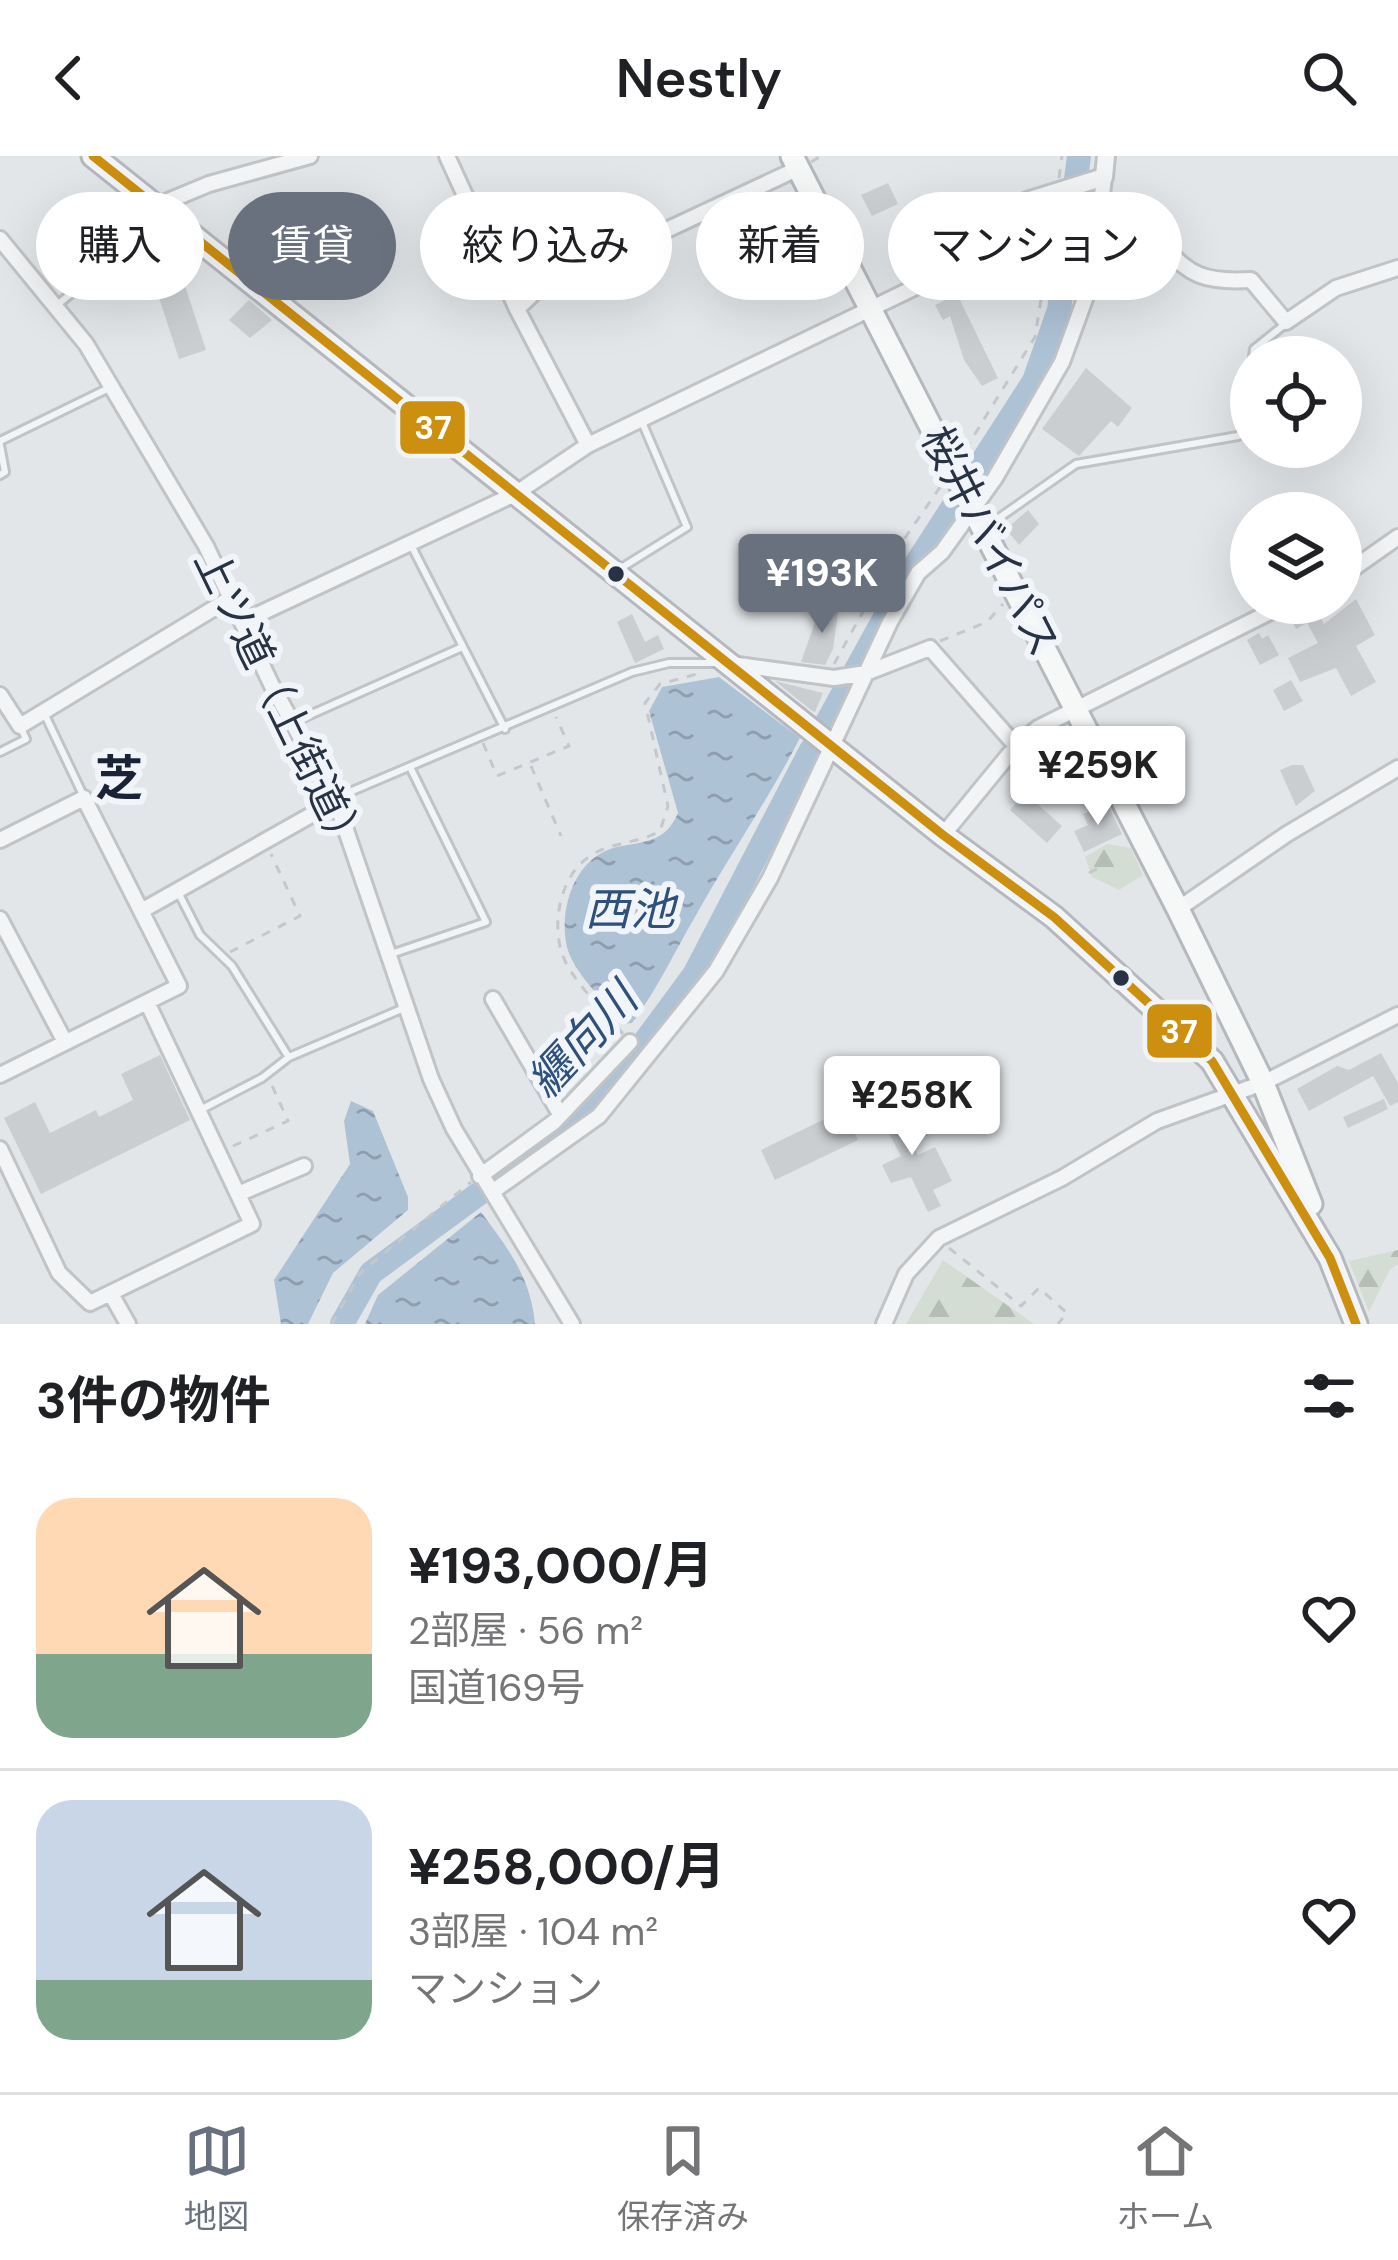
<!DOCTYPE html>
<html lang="ja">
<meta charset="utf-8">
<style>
body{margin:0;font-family:"DM Sans","Noto Sans JP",sans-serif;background:#f6f6f6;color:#202124;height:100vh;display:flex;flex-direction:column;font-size:45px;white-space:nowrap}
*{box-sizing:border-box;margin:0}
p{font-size:39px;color:#757577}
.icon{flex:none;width:66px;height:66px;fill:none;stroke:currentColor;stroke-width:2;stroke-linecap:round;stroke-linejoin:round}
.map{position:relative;height:1168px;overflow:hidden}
.drawer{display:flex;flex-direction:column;background:#fff;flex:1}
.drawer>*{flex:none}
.hud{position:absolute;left:36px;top:36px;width:1326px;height:108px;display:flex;gap:24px}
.buttons{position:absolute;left:1230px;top:180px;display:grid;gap:24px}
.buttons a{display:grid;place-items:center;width:132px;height:132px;border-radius:50%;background:#fff;box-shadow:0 12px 48px #0002;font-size:60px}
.price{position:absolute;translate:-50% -102px;padding:0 27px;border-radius:12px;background:#fff;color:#222;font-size:39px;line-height:78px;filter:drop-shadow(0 3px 6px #0008)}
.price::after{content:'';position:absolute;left:50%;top:72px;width:36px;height:27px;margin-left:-18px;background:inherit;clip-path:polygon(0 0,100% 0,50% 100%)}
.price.active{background:#69717e;color:#fff}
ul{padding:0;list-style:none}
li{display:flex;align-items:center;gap:36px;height:300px;padding:0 36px}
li+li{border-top:3px solid #e0e0e0}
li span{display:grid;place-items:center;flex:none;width:336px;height:240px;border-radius:36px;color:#555}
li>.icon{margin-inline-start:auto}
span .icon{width:144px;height:144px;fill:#fffc;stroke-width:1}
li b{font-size:51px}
h2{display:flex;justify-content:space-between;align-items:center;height:144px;padding:0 36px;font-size:51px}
.chip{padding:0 42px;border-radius:54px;background:#fff;box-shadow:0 12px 48px #0002;font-size:42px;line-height:108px}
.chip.active{background:#69717e;color:#fff}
header{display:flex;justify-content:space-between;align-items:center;height:156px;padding:0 36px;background:#fff;font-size:54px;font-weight:600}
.tabs{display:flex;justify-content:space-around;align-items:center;height:168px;border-top:3px solid #e0e0e0;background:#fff;font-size:33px;color:#757577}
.tabs a{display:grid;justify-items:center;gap:6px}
.tabs .active{color:#69717e}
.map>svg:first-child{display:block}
.forest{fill:url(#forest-firs)}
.water{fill:url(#water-ripples)}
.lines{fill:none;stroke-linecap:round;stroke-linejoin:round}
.river{stroke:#aec2d6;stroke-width:24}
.building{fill:#cbced1}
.service-casing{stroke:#c1c4c7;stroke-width:12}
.minor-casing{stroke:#c1c4c7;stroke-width:20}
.tertiary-casing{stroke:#c1c4c7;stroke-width:22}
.trunk-casing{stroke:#b5b9be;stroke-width:27}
.path{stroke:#c4c7cc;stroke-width:3;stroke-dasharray:9 9;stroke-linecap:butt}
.service{stroke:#f3f4f5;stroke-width:6}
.minor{stroke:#f3f4f5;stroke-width:14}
.tertiary{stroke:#f3f4f5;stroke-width:16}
.trunk{stroke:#f6f7f7;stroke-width:21}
.bus-1-casing{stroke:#f1f4f8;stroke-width:18}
.bus-1{stroke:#cd8f0e;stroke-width:9}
.bus-dot{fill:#273244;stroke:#f1f4f8;stroke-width:4.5}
.labels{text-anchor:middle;stroke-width:12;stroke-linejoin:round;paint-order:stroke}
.street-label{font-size:42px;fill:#273244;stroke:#f1f4f8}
.water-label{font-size:45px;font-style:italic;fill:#2d507c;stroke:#f1f4f8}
.quarter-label{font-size:48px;font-weight:bold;fill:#1a2335;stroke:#f1f4f8}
.line-badge{stroke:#f1f4f8;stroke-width:4.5}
.badge-label{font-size:33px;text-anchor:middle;font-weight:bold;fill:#fff}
</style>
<header><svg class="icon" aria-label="back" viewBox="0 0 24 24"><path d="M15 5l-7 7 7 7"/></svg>Nestly<svg class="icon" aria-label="search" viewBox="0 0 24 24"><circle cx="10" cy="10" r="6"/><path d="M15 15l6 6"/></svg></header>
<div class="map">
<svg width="1398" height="1168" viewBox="0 0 1398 1168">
<defs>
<pattern id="forest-firs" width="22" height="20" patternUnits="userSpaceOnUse" patternTransform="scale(3)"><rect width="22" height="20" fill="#d3ddd3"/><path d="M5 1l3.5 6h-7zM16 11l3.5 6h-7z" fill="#b5beb6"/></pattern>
<pattern id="water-ripples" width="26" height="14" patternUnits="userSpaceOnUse" patternTransform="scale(3)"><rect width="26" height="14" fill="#aec2d6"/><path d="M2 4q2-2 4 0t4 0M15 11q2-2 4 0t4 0" fill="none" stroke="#8e9eaf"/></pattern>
</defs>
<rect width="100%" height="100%" fill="#e3e6e9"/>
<path class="forest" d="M1107,688L1131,692L1143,719L1119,734L1092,721L1085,701Z
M1398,1094V1108L1390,1113L1369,1156L1349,1105Z
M943,1104L1034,1168H906Z"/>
<path class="water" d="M719,521L800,582C767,646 729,700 695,761C674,797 657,834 632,867L622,868C606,847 573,816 567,791C558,753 575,700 617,691C645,685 665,687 678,657L649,555L662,531Z
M351,945L373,955L408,1041V1054L333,1117L308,1168H281L274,1124L350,1008L344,965Z
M481,1056C508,1092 531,1122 535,1168H365L378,1139Z"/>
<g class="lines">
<path class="river" d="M826,568L905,425L1034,225L1059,154L1079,0
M342,1168L371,1117L529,1001L631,904L694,819L811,594"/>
</g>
<path class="building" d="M888,27L898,48L872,60L861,39Z
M162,81L172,106L177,105L206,194L179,203L147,105L138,93Z
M957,138L998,222L982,230L964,204L950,160L943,164L935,149Z
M249,144L272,164L250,182L229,164Z
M1086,212L1132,252L1118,271L1111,265L1079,300L1042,273Z
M1028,354L1039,368L1019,389L1006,373Z
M1356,443L1375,479L1356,490L1376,526L1351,540L1336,512L1300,526L1288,502L1318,487L1307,467L1296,473L1289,459L1313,447L1324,468Z
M822,446L839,450L833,493L825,509L801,506Z
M632,458L645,486L658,479L664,493L635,507L617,466Z
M1259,477L1262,483L1268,479L1279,499L1260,509L1247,484Z
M1291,524L1303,545L1284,555L1273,534Z
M775,525L823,537L815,556L811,554Z
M1292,609H1303L1315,635L1296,650L1280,614Z
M1025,637L1062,670L1047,687L1010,654Z
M1107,647L1122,678L1084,696L1074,675L1088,669L1083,658Z
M1381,897L1398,927V946L1390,950L1373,920L1309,955L1297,933L1337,910L1349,914Z
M160,899L190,964L41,1038L4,962L35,946L50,977L96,954L99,961L133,944L121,918Z
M886,936L918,999L935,991L952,1025L933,1034L941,1050L928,1056L911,1021L891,1027L882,1009L901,1000L871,943Z
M1384,943L1388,953L1348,972L1343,961Z
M843,954L858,984L775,1024L761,994Z"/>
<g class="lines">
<g class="service-casing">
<path id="service" d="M57,149L135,86L146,47
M1251,215L1254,193L1284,169
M0,285L109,232
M0,289L5,316L0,319
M986,371L1076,308L1238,280L1251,273
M411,389L505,573
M618,414L687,371L642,266
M45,559L83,639
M294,566L460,492
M0,596L26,583L20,570
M338,641L632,516L669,507H717
M179,738L200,779L232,810L288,900
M391,798L486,766L411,613
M202,953L262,922L289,901L404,852"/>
</g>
<g class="minor-casing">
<path id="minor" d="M447,0L517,153L588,289
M1104,21L1101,48C1114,60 1130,63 1143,73C1187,108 1184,128 1251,124L1286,166L1336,132L1398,112
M156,50L209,28L310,0
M0,83L86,188L206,390L272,530L336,645L431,923L454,973L572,1168
M517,153L536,135L799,12
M1341,421L1398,381
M242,466L515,338L588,289L980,100L1014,63
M731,508L834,522L866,517L930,492L1016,590
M0,539L20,570L231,442
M943,679L1016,590L1038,572L1288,447
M0,684L84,642L179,830L0,919
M1178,753L1287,678L1398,612
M143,754L336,645
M0,763L65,886
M493,843L560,958
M0,993L59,1117L90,1147L252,1068L147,846
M480,1020L554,966L630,886
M492,1036L599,960L716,815L770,722L890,466L918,417L942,396L995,322L1062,206L1090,129L1101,48
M238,1038L304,1010
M111,1138L128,1168
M884,1168L906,1118L939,1082L1062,1022L1157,965L1263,927L1398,859"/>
</g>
<g class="tertiary-casing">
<path id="tertiary" d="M1014,63L1027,45L1104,21L1106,0"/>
</g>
<g class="trunk-casing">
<path id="trunk" d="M93,0L943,679L1054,761L1212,905L1330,1102L1356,1168
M792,0L1178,753L1263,927L1311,1048"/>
</g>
<path class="path" d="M811,6L821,0
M1059,22L1062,0
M965,294L1035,181L1056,49
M940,485L987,466L1003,448
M834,508L900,389L943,327
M483,587L497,620L569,590L556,561
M531,610L561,680
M1089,717L1098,712
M230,796L300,760L271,698
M623,878C605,855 568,822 561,794C552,762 562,718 590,700C613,685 637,688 660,675L668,650L645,547L660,528L697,518
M233,990L288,965L270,925
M949,1092L1021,1150L1039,1132L1067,1157L1058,1168
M332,1168L360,1117L471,1026"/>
<use href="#service" class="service"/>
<use href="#minor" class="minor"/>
<use href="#tertiary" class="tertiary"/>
<use href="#trunk" class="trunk"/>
<g class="bus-1-casing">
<path id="bus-1" d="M93,0L943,679L1054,761L1212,905L1330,1102L1356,1168"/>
</g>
<use href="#bus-1" class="bus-1"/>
</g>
<g class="bus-dot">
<circle cx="616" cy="418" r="10"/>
<circle cx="1121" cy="822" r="10"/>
</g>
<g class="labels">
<g class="street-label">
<text transform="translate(991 385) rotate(63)" y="15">桜井バイパス</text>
<text transform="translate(281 547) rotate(64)" y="15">上ツ道（上街道）</text>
</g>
<g class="water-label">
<text x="630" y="769">西池</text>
<text transform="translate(582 884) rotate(-47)" y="16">纒向川</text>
</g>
<g class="quarter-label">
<text x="119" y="639">芝</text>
</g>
</g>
<g class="line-badge">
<rect x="398" y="243" width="69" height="57" rx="12" fill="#cd8f0e"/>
<rect x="1145" y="846" width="69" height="58" rx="12" fill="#cd8f0e"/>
</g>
<g class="badge-label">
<text x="433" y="283">37</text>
<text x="1179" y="887">37</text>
</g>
</svg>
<div class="buttons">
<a><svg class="icon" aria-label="locate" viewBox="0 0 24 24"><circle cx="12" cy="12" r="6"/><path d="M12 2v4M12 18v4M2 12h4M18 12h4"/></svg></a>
<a><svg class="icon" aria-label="layers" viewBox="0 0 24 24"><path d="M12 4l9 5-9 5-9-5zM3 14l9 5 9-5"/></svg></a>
</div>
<b class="price active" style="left:822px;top:480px">¥193K</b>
<b class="price" style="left:1098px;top:672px">¥259K</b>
<b class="price" style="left:912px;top:1002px">¥258K</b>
<div class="hud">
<a class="chip">購入</a>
<a class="chip active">賃貸</a>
<a class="chip">絞り込み</a>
<a class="chip">新着</a>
<a class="chip">マンション</a>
</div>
</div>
<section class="drawer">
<h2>3件の物件<svg class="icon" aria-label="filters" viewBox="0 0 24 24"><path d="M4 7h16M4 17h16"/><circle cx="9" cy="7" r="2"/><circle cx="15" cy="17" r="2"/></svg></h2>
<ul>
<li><span style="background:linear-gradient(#ffd9b3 65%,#7fa58c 0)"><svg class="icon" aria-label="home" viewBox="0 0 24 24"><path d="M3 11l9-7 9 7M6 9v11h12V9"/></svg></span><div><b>¥193,000/月</b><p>2部屋 · 56 m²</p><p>国道169号</p></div><svg class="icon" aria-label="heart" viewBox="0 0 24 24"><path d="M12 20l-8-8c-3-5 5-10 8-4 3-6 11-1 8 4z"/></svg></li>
<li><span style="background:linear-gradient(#c9d6e8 75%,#7fa58c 0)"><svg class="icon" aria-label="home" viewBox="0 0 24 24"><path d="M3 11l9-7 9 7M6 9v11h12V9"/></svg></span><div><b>¥258,000/月</b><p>3部屋 · 104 m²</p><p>マンション</p></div><svg class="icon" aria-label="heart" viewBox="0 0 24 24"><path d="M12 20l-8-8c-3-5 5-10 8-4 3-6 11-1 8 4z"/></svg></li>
</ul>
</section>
<nav class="tabs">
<a class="active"><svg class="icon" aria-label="map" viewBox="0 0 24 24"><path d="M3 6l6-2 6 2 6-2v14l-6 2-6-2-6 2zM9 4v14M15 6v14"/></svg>地図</a>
<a><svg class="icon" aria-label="saved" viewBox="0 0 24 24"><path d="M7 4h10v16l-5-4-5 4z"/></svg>保存済み</a>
<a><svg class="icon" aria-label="home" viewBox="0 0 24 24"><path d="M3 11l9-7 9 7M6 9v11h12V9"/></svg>ホーム</a>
</nav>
